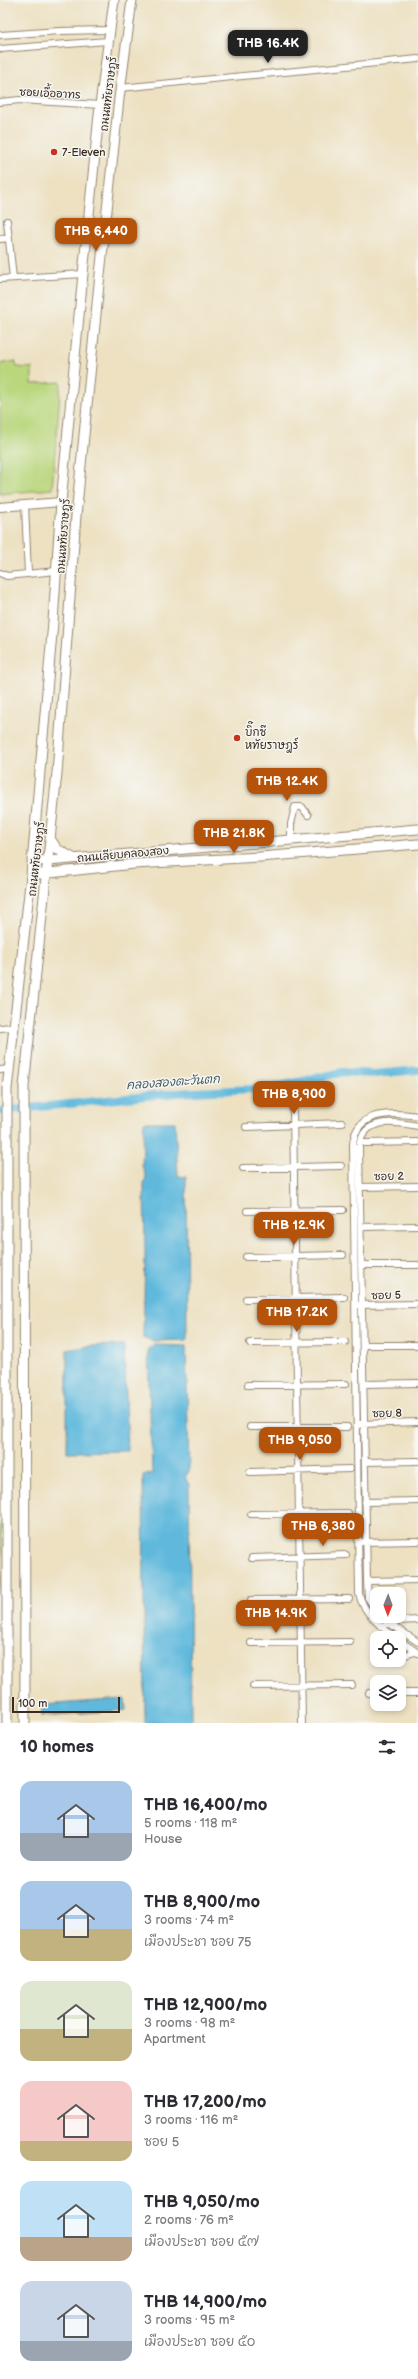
<!DOCTYPE html>
<meta charset="utf-8">
<style>
body{margin:0;font-family:"Balsamiq Sans","Playpen Sans Thai",sans-serif;background:#f7f7f7;color:#2b2b33;height:100vh;display:flex;flex-direction:column;font-size:15px;white-space:nowrap}
*{box-sizing:border-box;margin:0}
p{font-size:13px;color:#7c7c81}
.icon{flex:none;width:22px;height:22px;fill:none;stroke:currentColor;stroke-width:2;stroke-linecap:round;stroke-linejoin:round}
.map{position:relative;height:1723px;overflow:hidden}
.details{display:flex;flex-direction:column;background:#fff;flex:1}
.details>*{flex:none}
.needle{width:26px;rotate:181deg}
.buttons{position:absolute;left:370px;top:1587px;display:grid;gap:8px}
.buttons a{display:grid;place-items:center;width:36px;height:36px;border-radius:8px;background:#fff;box-shadow:0 2px 6px #0003;font-size:20px}
.scale{position:absolute;left:12px;bottom:10px;width:108px;box-sizing:border-box;padding-left:4px;border:2px solid #3b2a1e;border-top:0;font-size:11px;line-height:14px;white-space:nowrap;color:#3b2a1e;-webkit-text-stroke:3px #f6f6f2;paint-order:stroke}
.price{position:absolute;translate:-50% -34px;padding:0 9px;border-radius:8px;background:#b45309;color:#fff;font-size:13px;line-height:26px;filter:drop-shadow(0 1px 2px #0008)}
.price::after{content:'';position:absolute;left:50%;top:24px;width:12px;height:9px;margin-left:-6px;background:inherit;clip-path:polygon(0 0,100% 0,50% 100%)}
.price.current{background:#222;color:#fff}
ul{padding:0;list-style:none}
li{display:flex;align-items:center;gap:12px;height:100px;padding:0 20px}
li span{display:grid;place-items:center;flex:none;width:112px;height:80px;border-radius:12px;color:#555}
li>.icon{margin-inline-start:auto}
span .icon{width:48px;height:48px;fill:#fffc;stroke-width:1}
li b{font-size:17px}
h2{display:flex;justify-content:space-between;align-items:center;height:48px;padding:0 20px;font-size:17px}
.map>svg:first-child{display:block}
.green{fill:#bad77e;stroke:#7a804e}
.water{fill:#60b9dd;stroke:#4e727e}
.lines{fill:none;stroke-linecap:round;stroke-linejoin:round}
.canal{stroke:#60b9dd;stroke-width:8}
.minor-casing{stroke:#948670;stroke-width:8}
.tertiary-casing{stroke:#948670;stroke-width:10}
.secondary-casing{stroke:#948670;stroke-width:11}
.minor{stroke:#fff;stroke-width:6}
.tertiary{stroke:#fff;stroke-width:8}
.secondary{stroke:#fff;stroke-width:9}
.poi-dot{fill:#c8321e;stroke:#f6f6f2;stroke-width:1.5}
.labels{text-anchor:middle;stroke-width:3;stroke-linejoin:round;paint-order:stroke}
.street-label{font-size:11px;fill:#3b2a1e;stroke:#f6f6f2}
.poi-label{font-size:11px;fill:#3b2a1e;stroke:#f6f6f2;text-anchor:start}
.water-label{font-size:12px;font-style:italic;fill:#485c61;stroke:#f6f6f2}
</style>
<div class="map">
<svg width="418" height="1723" viewBox="0 0 418 1723">
<rect width="100%" height="100%" fill="#f6f6f2"/>
<filter id="ink" filterUnits="userSpaceOnUse"><feTurbulence type="fractalNoise" baseFrequency=".025" numOctaves="2"/><feDisplacementMap in="SourceGraphic" scale="8" xChannelSelector="R" yChannelSelector="G"/><feConvolveMatrix kernelMatrix="1 2 1 2 8 2 1 2 1" color-interpolation-filters="sRGB"/></filter>
<filter id="wash" filterUnits="userSpaceOnUse"><feTurbulence type="fractalNoise" baseFrequency=".012" numOctaves="4" result="noise"/><feDisplacementMap in="SourceGraphic" scale="16" xChannelSelector="R" yChannelSelector="G"/><feGaussianBlur stdDeviation="0.9" result="paint"/><feColorMatrix in="noise" values="0 0 0 0 0 0 0 0 0 0 0 0 0 0 0 0 0 1.4 0 .05"/><feComposite in="paint" operator="in"/></filter>
<g filter="url(#wash)">
<rect width="100%" height="100%" fill="#ede1c2"/>
<path class="green" d="M15,361L17,367L32,368V384L61,382L52,489L0,494V364Z
M0,1524H2V1608L0,1609Z"/>
<path class="water" d="M144,1122H175L178,1176L186,1177L187,1340L152,1341L143,1337L145,1259L144,1184L146,1177L142,1165Z
M124,1345L128,1451L67,1452V1350L90,1346Z
M154,1345L186,1346L189,1471L185,1477L189,1485L191,1723H145L143,1475L152,1474L148,1350Z
M125,1699L126,1710L42,1716V1705Z"/>
<g class="lines">
<path class="canal" d="M0,1111L176,1093L271,1088L343,1072L374,1074L418,1070"/>
</g>
</g>
<g filter="url(#ink)">
<g class="lines">
<g class="minor-casing">
<path id="minor" d="M0,35L60,31L110,30
M0,49L108,41
M120,88L418,59
M0,102L20,100L100,105
M7,221L13,278
M0,239L9,238
M0,279L83,274
M25,505L28,574
M0,573L7,576L56,571
M291,840V824L295,807H302L308,815
M0,1028L14,1027
M0,1070L9,1069
M293,1109L302,1723
M246,1127L342,1123
M365,1143L418,1142
M243,1168L341,1166
M360,1187L418,1186
M247,1211L343,1210
M361,1227L418,1226
M246,1257L343,1255
M361,1265H418
M246,1299L344,1297
M358,1305L418,1304
M250,1343L345,1342
M363,1345H418
M364,1384L418,1383
M248,1385L346,1384
M361,1424L418,1422
M250,1427H347
M365,1462L418,1461
M250,1472L350,1469
M365,1502L418,1501
M251,1514L348,1513
M362,1542L418,1541
M252,1558L346,1555
M367,1581L418,1580
M251,1600L349,1599
M377,1612L368,1598L367,1581L359,1147C363,1116 396,1122 418,1126
M381,1616L387,1622L418,1642
M386,1624L398,1621L418,1620
M396,1638C380,1626 364,1614 359,1594L353,1144C356,1110 393,1112 418,1116
M399,1640L418,1653
M251,1643L350,1642
M399,1657L415,1652
M253,1686L352,1685
M369,1693H377
M399,1693H418"/>
</g>
<g class="tertiary-casing">
<path id="tertiary" d="M0,507L61,502"/>
</g>
<g class="secondary-casing">
<path id="secondary" d="M51,840L57,849L73,858
M32,860L48,861L418,829
M31,875L134,864L260,857L418,844
M7,1723V1089L31,875L53,622L61,502L83,274L100,105L114,0
M25,1723L24,1087L57,773L76,516L99,284L119,99L132,0"/>
</g>
<use href="#minor" class="minor"/>
<use href="#tertiary" class="tertiary"/>
<use href="#secondary" class="secondary"/>
</g>
</g>
<g class="poi-dot">
<circle cx="54" cy="152" r="4"/>
<circle cx="237" cy="738" r="4"/>
</g>
<g class="labels">
<g class="street-label">
<text transform="translate(50 93) rotate(3)" y="4">ซอยเอื้ออาทร</text>
<text transform="translate(108 94) rotate(-83)" y="4">ถนนหทัยราษฎร์</text>
<text transform="translate(63 536) rotate(-86)" y="4">ถนนหทัยราษฎร์</text>
<text transform="translate(123 854) rotate(-5)" y="4">ถนนเลียบคลองสอง</text>
<text transform="translate(36 859) rotate(-83)" y="4">ถนนหทัยราษฎร์</text>
<text transform="translate(389 1176) rotate(-1)" y="4">ซอย 2</text>
<text transform="translate(386 1295) rotate(-1)" y="4">ซอย 5</text>
<text transform="translate(387 1413) rotate(-1)" y="4">ซอย 8</text>
</g>
<g class="poi-label">
<text x="62" y="156">7-Eleven</text>
<text x="245" y="736">บิ๊กซี<tspan x="245" dy="13">หทัยราษฎร์</tspan></text>
</g>
<g class="water-label">
<text transform="translate(173 1082) rotate(-4)" y="4">คลองสองตะวันตก</text>
</g>
</g>
</svg>
<div class="buttons">
<a><svg class="needle" viewBox="-14 -14 28 28"><path d="M0-13l5 13h-10z" fill="#e53935"/><path d="M0 13l5-13h-10z" fill="#7c7c81"/></svg></a>
<a><svg class="icon" aria-label="locate" viewBox="0 0 24 24"><circle cx="12" cy="12" r="6"/><path d="M12 2v4M12 18v4M2 12h4M18 12h4"/></svg></a>
<a><svg class="icon" aria-label="layers" viewBox="0 0 24 24"><path d="M12 4l9 5-9 5-9-5zM3 14l9 5 9-5"/></svg></a>
</div>
<div class="scale">100 m</div>
<b class="price current" style="left:268px;top:64px">THB 16.4K</b>
<b class="price" style="left:96px;top:252px">THB 6,440</b>
<b class="price" style="left:287px;top:802px">THB 12.4K</b>
<b class="price" style="left:234px;top:854px">THB 21.8K</b>
<b class="price" style="left:294px;top:1115px">THB 8,900</b>
<b class="price" style="left:294px;top:1246px">THB 12.9K</b>
<b class="price" style="left:297px;top:1333px">THB 17.2K</b>
<b class="price" style="left:300px;top:1461px">THB 9,050</b>
<b class="price" style="left:323px;top:1547px">THB 6,380</b>
<b class="price" style="left:276px;top:1634px">THB 14.9K</b>
</div>
<section class="details">
<h2>10 homes<svg class="icon" aria-label="filters" viewBox="0 0 24 24"><path d="M4 7h16M4 17h16"/><circle cx="9" cy="7" r="2"/><circle cx="15" cy="17" r="2"/></svg></h2>
<ul>
<li><span style="background:linear-gradient(#a9c7e8 65%,#9aa5b1 0)"><svg class="icon" aria-label="home" viewBox="0 0 24 24"><path d="M3 11l9-7 9 7M6 9v11h12V9"/></svg></span><div><b>THB 16,400/mo</b><p>5 rooms · 118 m²</p><p>House</p></div></li>
<li><span style="background:linear-gradient(#a9c7e8 60%,#c2b280 0)"><svg class="icon" aria-label="home" viewBox="0 0 24 24"><path d="M3 11l9-7 9 7M6 9v11h12V9"/></svg></span><div><b>THB 8,900/mo</b><p>3 rooms · 74 m²</p><p>เมืองประชา ซอย 75</p></div></li>
<li><span style="background:linear-gradient(#dfe7d0 60%,#c2b280 0)"><svg class="icon" aria-label="home" viewBox="0 0 24 24"><path d="M3 11l9-7 9 7M6 9v11h12V9"/></svg></span><div><b>THB 12,900/mo</b><p>3 rooms · 98 m²</p><p>Apartment</p></div></li>
<li><span style="background:linear-gradient(#f6c9c9 75%,#c2b280 0)"><svg class="icon" aria-label="home" viewBox="0 0 24 24"><path d="M3 11l9-7 9 7M6 9v11h12V9"/></svg></span><div><b>THB 17,200/mo</b><p>3 rooms · 116 m²</p><p>ซอย 5</p></div></li>
<li><span style="background:linear-gradient(#bfe0f5 70%,#b9a48a 0)"><svg class="icon" aria-label="home" viewBox="0 0 24 24"><path d="M3 11l9-7 9 7M6 9v11h12V9"/></svg></span><div><b>THB 9,050/mo</b><p>2 rooms · 76 m²</p><p>เมืองประชา ซอย ๕๗</p></div></li>
<li><span style="background:linear-gradient(#c9d6e8 75%,#9aa5b1 0)"><svg class="icon" aria-label="home" viewBox="0 0 24 24"><path d="M3 11l9-7 9 7M6 9v11h12V9"/></svg></span><div><b>THB 14,900/mo</b><p>3 rooms · 95 m²</p><p>เมืองประชา ซอย ๕๐</p></div></li>
</ul>
</section>
